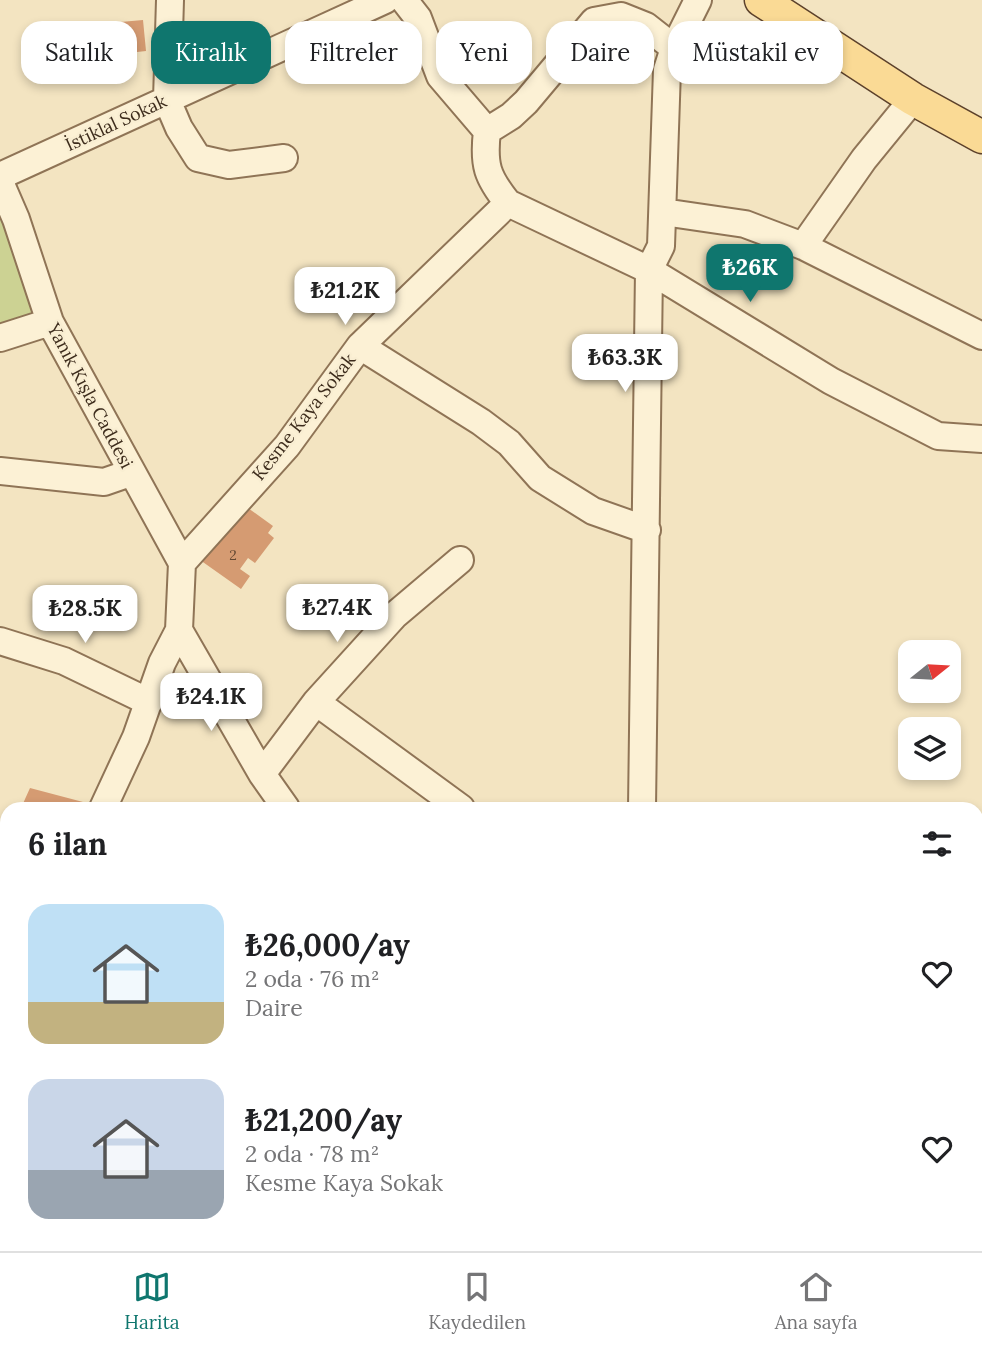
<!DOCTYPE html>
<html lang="tr">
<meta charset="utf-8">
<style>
body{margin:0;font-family:Lora,serif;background:#f6f6f6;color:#202124;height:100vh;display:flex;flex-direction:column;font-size:26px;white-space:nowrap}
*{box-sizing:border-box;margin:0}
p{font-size:23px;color:#757577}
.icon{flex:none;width:38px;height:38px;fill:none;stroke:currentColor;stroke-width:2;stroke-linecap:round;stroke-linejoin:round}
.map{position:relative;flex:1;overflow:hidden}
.details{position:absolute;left:0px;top:802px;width:984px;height:450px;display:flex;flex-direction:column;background:#fff;border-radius:21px 21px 0 0;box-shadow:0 4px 10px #0003}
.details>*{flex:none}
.banner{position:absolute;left:21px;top:21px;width:942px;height:63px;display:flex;gap:14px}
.needle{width:46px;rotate:72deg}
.fabs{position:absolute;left:898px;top:640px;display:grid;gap:14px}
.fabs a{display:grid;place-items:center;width:63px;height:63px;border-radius:14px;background:#fff;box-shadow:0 4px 10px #0003;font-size:35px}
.price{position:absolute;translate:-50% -60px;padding:0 16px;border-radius:14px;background:#fff;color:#222;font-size:23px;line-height:46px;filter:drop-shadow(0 2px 4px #0008)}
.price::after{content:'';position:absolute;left:50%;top:42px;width:21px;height:16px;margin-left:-10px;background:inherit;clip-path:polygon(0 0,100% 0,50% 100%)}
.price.current{background:#0f766e;color:#fff}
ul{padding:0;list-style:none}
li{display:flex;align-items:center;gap:21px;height:175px;padding:0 28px}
li span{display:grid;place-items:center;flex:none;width:196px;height:140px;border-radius:21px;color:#555}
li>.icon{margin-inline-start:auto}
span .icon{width:84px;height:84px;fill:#fffc;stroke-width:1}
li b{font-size:30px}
h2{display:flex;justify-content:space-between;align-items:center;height:84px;padding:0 28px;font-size:30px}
.chip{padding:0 24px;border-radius:21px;background:#fff;box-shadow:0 4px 10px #0003;font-size:24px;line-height:63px}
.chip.current{background:#0f766e;color:#fff}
.menu{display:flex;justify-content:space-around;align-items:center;height:98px;border-top:2px solid #e0e0e0;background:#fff;font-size:19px;color:#757577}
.menu a{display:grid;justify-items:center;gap:4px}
.menu .current{color:#0f766e}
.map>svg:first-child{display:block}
.green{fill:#ccd293}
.building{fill:#d59b72}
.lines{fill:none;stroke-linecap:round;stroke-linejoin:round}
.minor-casing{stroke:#8f7456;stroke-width:30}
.major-casing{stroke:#5c412b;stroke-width:35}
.minor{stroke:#fcf1d5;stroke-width:26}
.major{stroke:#fada95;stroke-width:32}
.labels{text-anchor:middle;stroke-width:5;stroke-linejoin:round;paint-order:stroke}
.number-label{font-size:14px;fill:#634832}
.street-label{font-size:18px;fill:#3d2c1c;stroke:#f9eed2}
</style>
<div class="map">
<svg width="982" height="1251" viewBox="0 0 982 1251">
<rect width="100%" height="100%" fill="#f3e4c1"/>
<path class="green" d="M0,182L47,308L0,323Z"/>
<path class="building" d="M143,20L146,51L102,56L98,24Z
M241,503L273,526L268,533L274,538L255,563L248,558L240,569L250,576L241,589L200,560Z
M30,788L83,802L80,808H21Z"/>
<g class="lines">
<g class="minor-casing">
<path id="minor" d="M170,0L167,100L179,128L198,158L229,165L284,158
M404,0L418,18L440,76L487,131
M0,176L385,0
M0,182L16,219L50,322L182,563
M508,203L649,270L831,381L938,436L982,439
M663,212L745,224L803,246L982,336
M803,246L864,159L913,99
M0,338L50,322
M360,346L481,422L509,443L540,478L593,511L647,530
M0,471L104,482L130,473
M179,630L262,774L286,808
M0,641L64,661L149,702
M316,702L461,808
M262,774L316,702L395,615L460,560
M103,808L136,737L162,663L179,630L182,563L287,446L360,346L508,203C487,177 483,165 487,131L511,116L526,102L594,21L621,16L646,26L674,48
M642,808L649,270L661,246L667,70L674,48L698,0
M976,967L982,955
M0,1018L7,1009
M0,1166L7,1172
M399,1244L402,1251
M575,1244L579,1251
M55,1251V1244"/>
</g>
<g class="major-casing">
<path id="major" d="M761,0L913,99L982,137"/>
</g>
<use href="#minor" class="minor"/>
<use href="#major" class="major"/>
</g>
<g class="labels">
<g class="number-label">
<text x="233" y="560">2</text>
</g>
<g class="street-label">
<text transform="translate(116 123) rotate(-25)" y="6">İstiklal Sokak</text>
<text transform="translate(90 396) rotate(62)" y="6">Yanık Kışla Caddesi</text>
<text transform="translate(304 417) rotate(-52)" y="6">Kesme Kaya Sokak</text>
</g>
</g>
</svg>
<div class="fabs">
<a><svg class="needle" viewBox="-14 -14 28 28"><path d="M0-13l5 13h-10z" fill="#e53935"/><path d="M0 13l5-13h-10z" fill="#757577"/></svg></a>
<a><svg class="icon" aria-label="layers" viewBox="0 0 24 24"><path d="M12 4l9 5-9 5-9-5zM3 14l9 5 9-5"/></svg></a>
</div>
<b class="price current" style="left:750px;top:304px">₺26K</b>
<b class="price" style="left:345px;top:327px">₺21.2K</b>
<b class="price" style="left:625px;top:394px">₺63.3K</b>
<b class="price" style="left:337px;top:644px">₺27.4K</b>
<b class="price" style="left:85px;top:645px">₺28.5K</b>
<b class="price" style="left:211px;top:733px">₺24.1K</b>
<div class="banner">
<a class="chip">Satılık</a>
<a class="chip current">Kiralık</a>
<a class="chip">Filtreler</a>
<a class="chip">Yeni</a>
<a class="chip">Daire</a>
<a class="chip">Müstakil ev</a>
</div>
<section class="details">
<h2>6 ilan<svg class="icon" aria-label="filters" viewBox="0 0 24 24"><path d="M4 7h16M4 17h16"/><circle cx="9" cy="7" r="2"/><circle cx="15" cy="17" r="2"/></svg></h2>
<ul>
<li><span style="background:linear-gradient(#bfe0f5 70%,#c2b280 0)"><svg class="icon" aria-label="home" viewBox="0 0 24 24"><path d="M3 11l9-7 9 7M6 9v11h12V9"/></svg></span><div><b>₺26,000/ay</b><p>2 oda · 76 m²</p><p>Daire</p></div><svg class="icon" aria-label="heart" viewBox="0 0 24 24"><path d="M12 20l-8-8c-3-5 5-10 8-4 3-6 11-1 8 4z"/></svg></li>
<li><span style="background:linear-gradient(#c9d6e8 65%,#9aa5b1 0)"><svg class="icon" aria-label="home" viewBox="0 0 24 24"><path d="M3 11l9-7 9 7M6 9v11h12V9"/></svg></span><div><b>₺21,200/ay</b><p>2 oda · 78 m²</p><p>Kesme Kaya Sokak</p></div><svg class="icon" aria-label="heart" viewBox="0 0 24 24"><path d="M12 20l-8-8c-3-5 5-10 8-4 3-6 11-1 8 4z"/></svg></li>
</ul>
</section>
</div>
<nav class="menu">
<a class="current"><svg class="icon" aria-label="map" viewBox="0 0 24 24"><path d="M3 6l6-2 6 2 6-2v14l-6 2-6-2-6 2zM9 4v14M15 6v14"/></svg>Harita</a>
<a><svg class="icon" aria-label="saved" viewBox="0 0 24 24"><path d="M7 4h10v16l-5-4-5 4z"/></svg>Kaydedilen</a>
<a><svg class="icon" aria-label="home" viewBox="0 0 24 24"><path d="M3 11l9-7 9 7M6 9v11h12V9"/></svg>Ana sayfa</a>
</nav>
